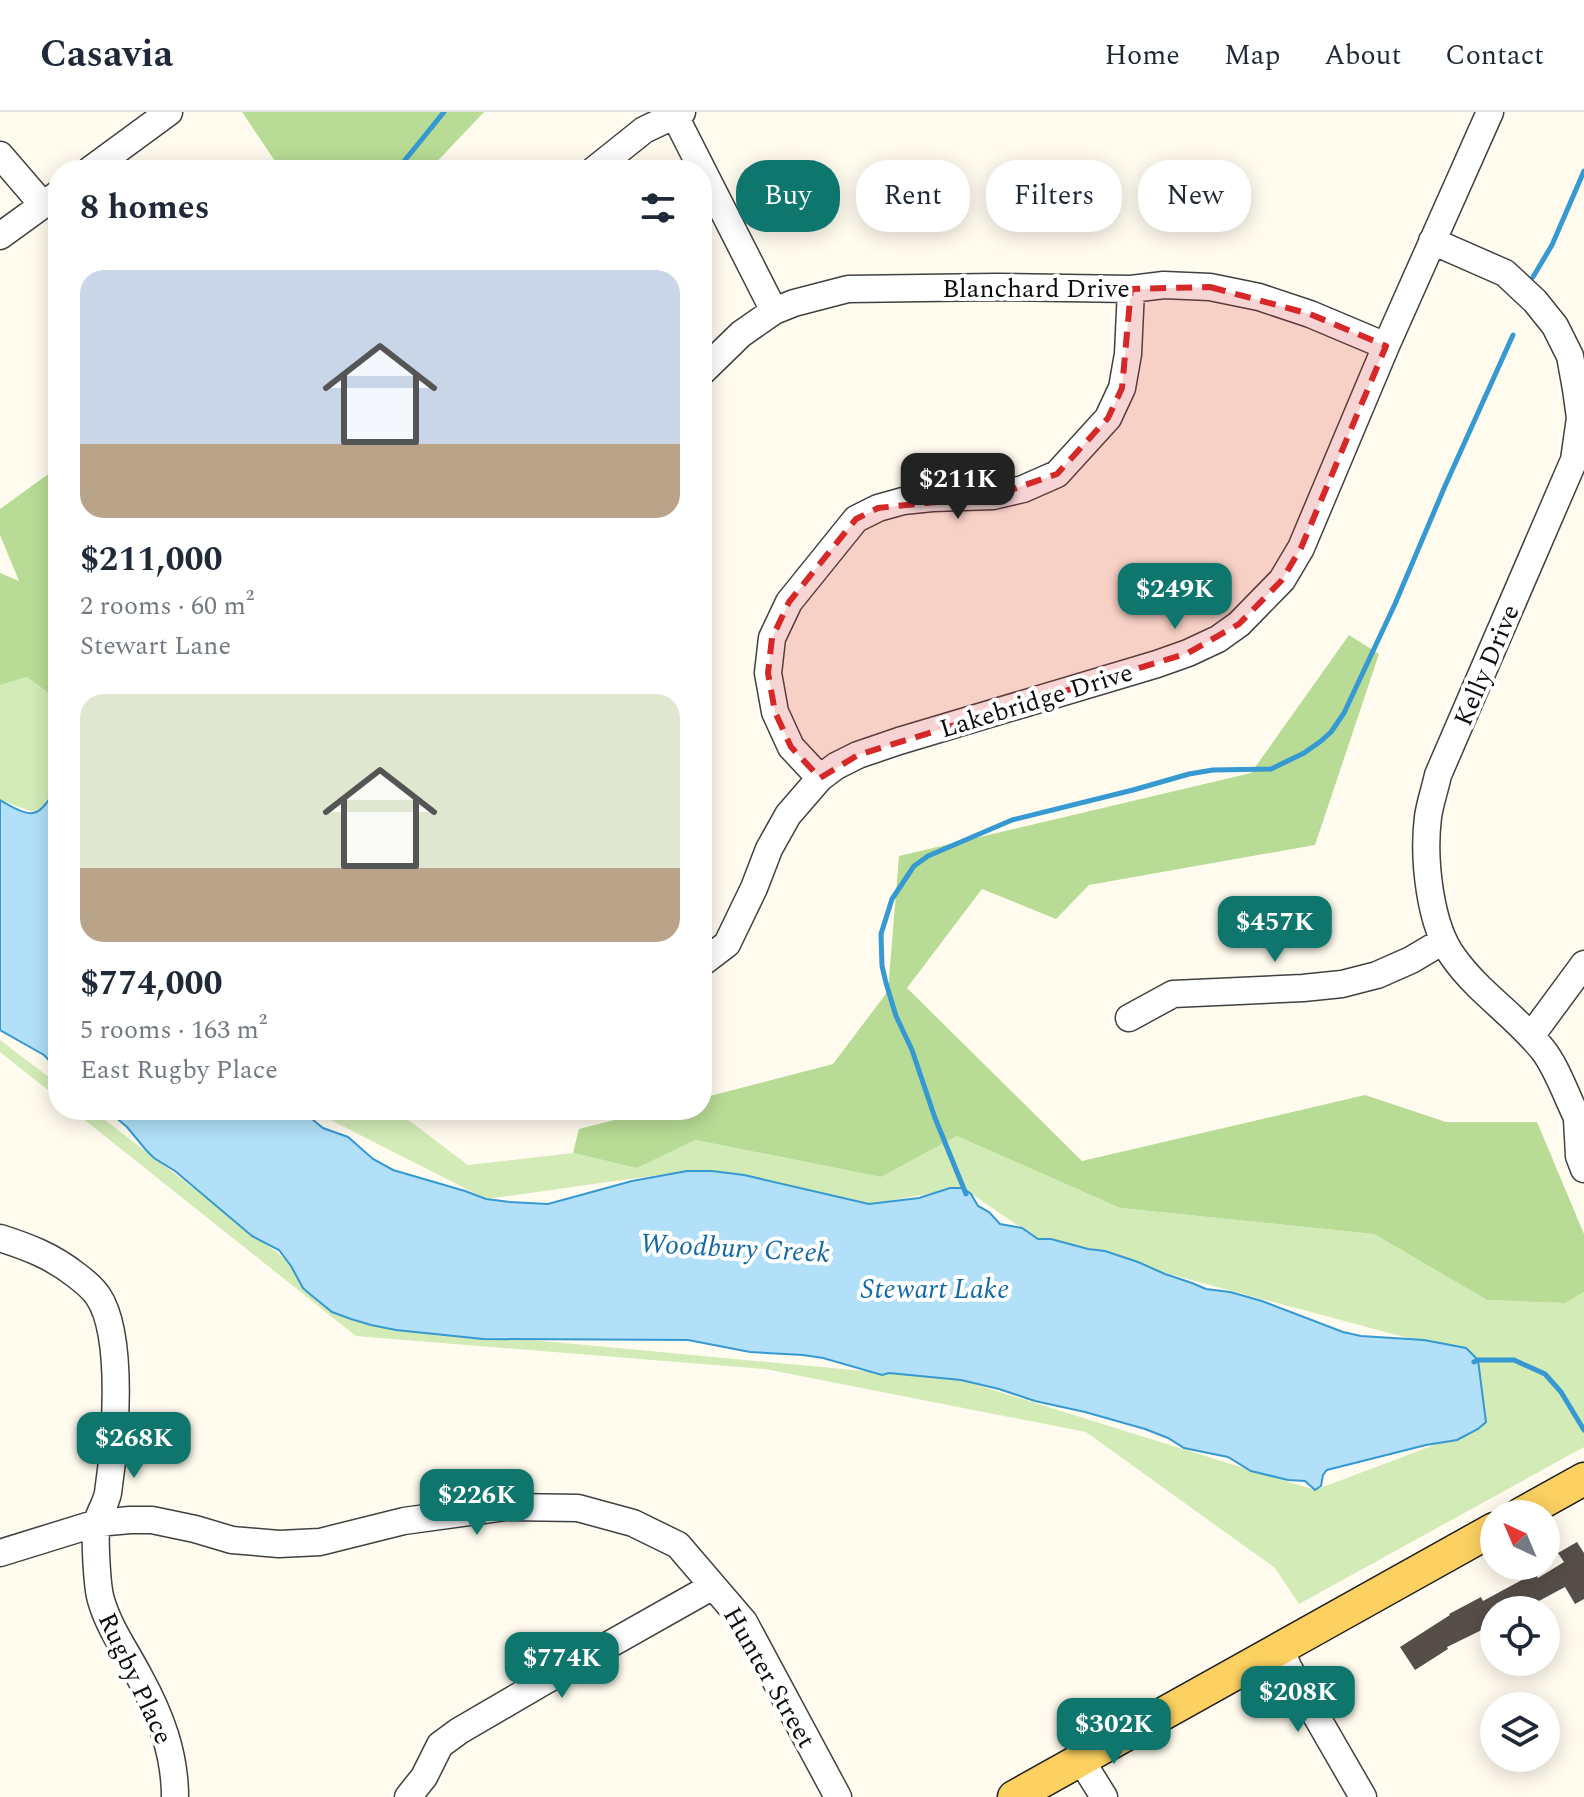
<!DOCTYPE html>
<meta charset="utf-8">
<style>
body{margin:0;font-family:Spectral,serif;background:#f2f2f3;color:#1f2937;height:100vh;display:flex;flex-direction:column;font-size:30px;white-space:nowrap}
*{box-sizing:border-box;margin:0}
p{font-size:26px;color:#747a83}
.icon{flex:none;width:44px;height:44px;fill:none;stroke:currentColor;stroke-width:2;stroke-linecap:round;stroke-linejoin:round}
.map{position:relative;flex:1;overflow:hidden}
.panel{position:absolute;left:48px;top:48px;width:664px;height:960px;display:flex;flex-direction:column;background:#fff;border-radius:32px;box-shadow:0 4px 20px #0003}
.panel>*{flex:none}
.top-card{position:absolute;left:736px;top:48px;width:728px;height:72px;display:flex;gap:16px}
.needle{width:52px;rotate:316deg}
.buttons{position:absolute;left:1480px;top:1388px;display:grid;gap:16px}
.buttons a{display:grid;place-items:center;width:80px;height:80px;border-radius:50%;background:#fff;box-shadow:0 4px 20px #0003;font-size:40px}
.price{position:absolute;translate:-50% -68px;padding:0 18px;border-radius:16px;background:#0f766e;color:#fff;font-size:26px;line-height:52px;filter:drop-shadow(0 2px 4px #0008)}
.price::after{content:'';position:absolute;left:50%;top:48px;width:24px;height:18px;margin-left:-12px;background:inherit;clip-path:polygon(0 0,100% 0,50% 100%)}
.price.current{background:#222;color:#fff}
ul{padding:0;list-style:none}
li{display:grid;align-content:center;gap:16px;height:424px;padding:0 32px}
li span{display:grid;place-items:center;height:248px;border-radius:24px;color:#555}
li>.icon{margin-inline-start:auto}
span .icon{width:144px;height:144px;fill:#fffc;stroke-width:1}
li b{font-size:34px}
h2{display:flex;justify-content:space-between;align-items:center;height:96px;padding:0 32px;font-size:34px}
.pill{padding:0 28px;border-radius:32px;background:#fff;box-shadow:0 4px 20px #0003;font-size:28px;line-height:72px}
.pill.current{background:#0f766e;color:#fff}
header{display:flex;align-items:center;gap:48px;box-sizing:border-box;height:112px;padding:0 40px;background:#fff;border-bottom:2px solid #e0e1e3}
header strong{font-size:38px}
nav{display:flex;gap:44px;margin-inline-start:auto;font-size:28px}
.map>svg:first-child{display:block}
.green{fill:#d3ebb7}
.forest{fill:#b8dc95}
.water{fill:#b1e0f8;stroke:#3699d1;stroke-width:2}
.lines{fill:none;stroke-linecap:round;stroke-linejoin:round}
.stream{stroke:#3699d1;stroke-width:5}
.building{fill:#574e4a}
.minor-casing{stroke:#414141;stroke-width:29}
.major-casing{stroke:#1f1f1f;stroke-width:35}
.minor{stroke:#fff;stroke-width:26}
.major{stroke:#fcd161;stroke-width:32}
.marked{fill:#d62828;fill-opacity:0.2;stroke:#d62828;stroke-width:6;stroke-dasharray:16 10;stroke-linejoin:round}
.labels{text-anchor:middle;stroke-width:8;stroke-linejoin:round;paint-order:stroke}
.street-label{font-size:26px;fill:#0e0e0e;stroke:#fff}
.water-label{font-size:28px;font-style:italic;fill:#1369a3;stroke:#fff}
</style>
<header>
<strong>Casavia</strong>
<nav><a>Home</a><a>Map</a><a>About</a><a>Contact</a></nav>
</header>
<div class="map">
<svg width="1584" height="1685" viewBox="0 0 1584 1685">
<rect width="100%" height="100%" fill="#fffbee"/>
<path class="green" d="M27,565L58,588V720L36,701L0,688V573Z
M0,928L58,972V986L0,940Z
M72,998H92L371,1213L961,1268L1315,1378L1482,1315L1475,1244L1038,1127L963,1076L869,1092L687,1059L486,1087L311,998H395L468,1053L573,1041L637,1056L694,1028L881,1065L957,1024L1120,1096L1374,1122L1487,1188L1565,1191L1584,1180V1335L1299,1492L1275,1456L1086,1320L765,1257L356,1224Z"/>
<path class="forest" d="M242,0H484L429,58H281Z
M58,355V588L27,565L0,573V461L19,469L0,423V397Z
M1349,523L1379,542L1315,733L1089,773L1056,807L982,777L907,876L1082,1049L1365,983L1446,1010H1537L1584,1122V1180L1565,1191L1487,1188L1374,1122L1120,1096L957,1024L881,1065L695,1028L637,1056L573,1041L579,1017L654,998H702V986L833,952L888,879L899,744L1251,661Z"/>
<path class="water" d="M58,673V958L44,943L0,918V688C34,708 38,707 58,673Z
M107,998H301L323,1016L348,1025L373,1047L393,1058L465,1079L486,1087L510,1090L548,1092L632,1069L687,1059H712L744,1063L869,1092L919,1086L950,1076H963L971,1082L978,1094L989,1100L1000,1112L1022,1116L1038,1127H1051L1088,1137L1105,1139L1138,1150L1165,1162L1192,1171L1206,1177L1230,1180L1262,1189L1343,1220L1361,1224L1424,1228L1466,1236L1478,1248L1486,1310L1478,1317L1457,1328L1426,1333L1327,1358L1323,1363L1321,1374L1315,1378L1305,1369L1288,1368L1251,1359L1228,1345L1184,1336L1168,1326L1145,1317L1085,1300L1035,1289L999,1277L961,1268L889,1261L882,1263L823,1246L803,1243L750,1240L688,1228L483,1227L396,1218L371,1213L351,1207L332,1200L311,1183L303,1176L291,1154L279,1138L252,1124L175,1059L154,1046L146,1038L127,1015Z"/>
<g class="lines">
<path class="stream" d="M397,58L444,0
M1533,165L1552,133L1584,59
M966,1082L935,1006L912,938L896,904L886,871L882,854L881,822L892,787L914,754L928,744L1012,708L1133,678L1189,662L1213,658L1271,657L1304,641L1321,629L1331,620L1344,601L1395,492L1445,374L1513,223
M1474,1250L1478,1248H1514L1545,1262L1561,1280L1584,1318"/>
</g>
<path class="building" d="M1577,1430L1584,1441V1487L1575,1492L1565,1475L1522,1498H1494V1512L1447,1535L1448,1537L1415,1558L1400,1535L1450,1503L1449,1502L1481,1485L1483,1489L1535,1461L1538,1466L1564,1450L1558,1441Z"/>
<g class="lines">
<g class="minor-casing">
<path id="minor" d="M675,4L774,199
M0,43L43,93
M90,58L169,0
M594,58L644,18L682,0
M0,124L58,82
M1432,129L1505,161L1535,189L1555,214L1570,244L1576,277L1580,306L1574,348L1438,663C1435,677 1430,691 1428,705C1423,745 1429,813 1454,846C1479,881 1516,904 1543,938C1559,958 1570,995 1584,1019
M702,260L741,222L774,199L794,191L848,177L997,175L1131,177L1164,173L1210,175L1259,185L1310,202L1386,234
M820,666L791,635L775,600L768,561L772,526L789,490L856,407L878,396L903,389L932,386L993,384L1023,377L1057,362L1108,306L1122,276L1128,242L1131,177
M702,851L727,832L754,776L769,737L788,703L820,666L836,654L858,643L899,629L1157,552L1188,541L1218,527L1239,512L1282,468L1301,436L1386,234L1490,0
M1129,906L1173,882L1303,876L1342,872L1377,863L1411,848L1443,829
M1531,924L1584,852
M1577,1007L1579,1044L1584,1057
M0,1126C28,1135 52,1144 76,1163C84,1169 92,1175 98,1184C125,1224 115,1333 108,1381C106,1391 100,1400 97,1410C94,1423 97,1475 101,1488C109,1516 126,1539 139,1564C160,1602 175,1641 175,1685
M0,1441L97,1411L130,1408H152L195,1417L232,1428L279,1432L320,1430L404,1409L506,1395L578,1396L633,1411L678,1433L744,1510L838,1685
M1281,1536L1288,1555L1363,1685
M1081,1648L1104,1685
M408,1685L424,1665L440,1633L459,1619L543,1570L713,1474"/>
</g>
<g class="major-casing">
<path id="major" d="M1521,1402L1584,1367
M1014,1685L1494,1417"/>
</g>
<use href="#minor" class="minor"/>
<use href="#major" class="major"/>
</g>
<path class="marked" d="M1210,175L1310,202L1386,234L1301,436L1282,468L1239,512L1188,541L858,643L820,666L791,635L775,600L768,561L772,526L789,490L856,407L878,396L993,384L1057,362L1108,306L1122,276L1131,177Z"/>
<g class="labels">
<g class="street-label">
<text x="1036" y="185">Blanchard Drive</text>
<text transform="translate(1486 553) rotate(-67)" y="9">Kelly Drive</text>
<text transform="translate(1036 588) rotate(-17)" y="9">Lakebridge Drive</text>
<text transform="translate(770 1565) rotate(60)" y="9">Hunter Street</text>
<text transform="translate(136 1566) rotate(65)" y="9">Rugby Place</text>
</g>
<g class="water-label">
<text transform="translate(735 1135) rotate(3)" y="10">Woodbury Creek</text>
<text x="935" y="1186">Stewart Lake</text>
</g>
</g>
</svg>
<div class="buttons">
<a><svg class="needle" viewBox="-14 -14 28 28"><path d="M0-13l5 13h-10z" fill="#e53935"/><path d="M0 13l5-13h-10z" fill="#747a83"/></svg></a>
<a><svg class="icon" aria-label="locate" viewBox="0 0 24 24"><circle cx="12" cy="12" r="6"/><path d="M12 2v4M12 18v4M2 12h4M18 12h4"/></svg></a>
<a><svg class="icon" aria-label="layers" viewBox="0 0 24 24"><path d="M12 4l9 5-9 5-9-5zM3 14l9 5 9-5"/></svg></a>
</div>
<b class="price current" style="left:958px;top:409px">$211K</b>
<b class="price" style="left:1175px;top:519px">$249K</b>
<b class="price" style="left:1275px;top:852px">$457K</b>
<b class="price" style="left:134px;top:1368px">$268K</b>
<b class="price" style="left:477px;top:1425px">$226K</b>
<b class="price" style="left:562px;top:1588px">$774K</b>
<b class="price" style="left:1298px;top:1622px">$208K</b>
<b class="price" style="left:1114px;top:1654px">$302K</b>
<div class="top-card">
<a class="pill current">Buy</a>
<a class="pill">Rent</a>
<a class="pill">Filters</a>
<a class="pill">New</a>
</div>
<section class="panel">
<h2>8 homes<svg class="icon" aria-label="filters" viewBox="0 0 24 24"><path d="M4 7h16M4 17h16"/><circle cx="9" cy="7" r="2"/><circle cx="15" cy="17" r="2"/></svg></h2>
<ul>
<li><span style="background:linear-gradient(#c9d6e8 70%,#b9a48a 0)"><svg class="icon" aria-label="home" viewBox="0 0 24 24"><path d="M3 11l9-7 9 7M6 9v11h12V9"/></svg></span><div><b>$211,000</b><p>2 rooms · 60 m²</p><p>Stewart Lane</p></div></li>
<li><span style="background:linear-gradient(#dfe7d0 70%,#b9a48a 0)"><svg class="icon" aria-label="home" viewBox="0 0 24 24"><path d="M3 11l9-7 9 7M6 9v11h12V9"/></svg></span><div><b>$774,000</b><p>5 rooms · 163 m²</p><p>East Rugby Place</p></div></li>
</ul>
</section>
</div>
